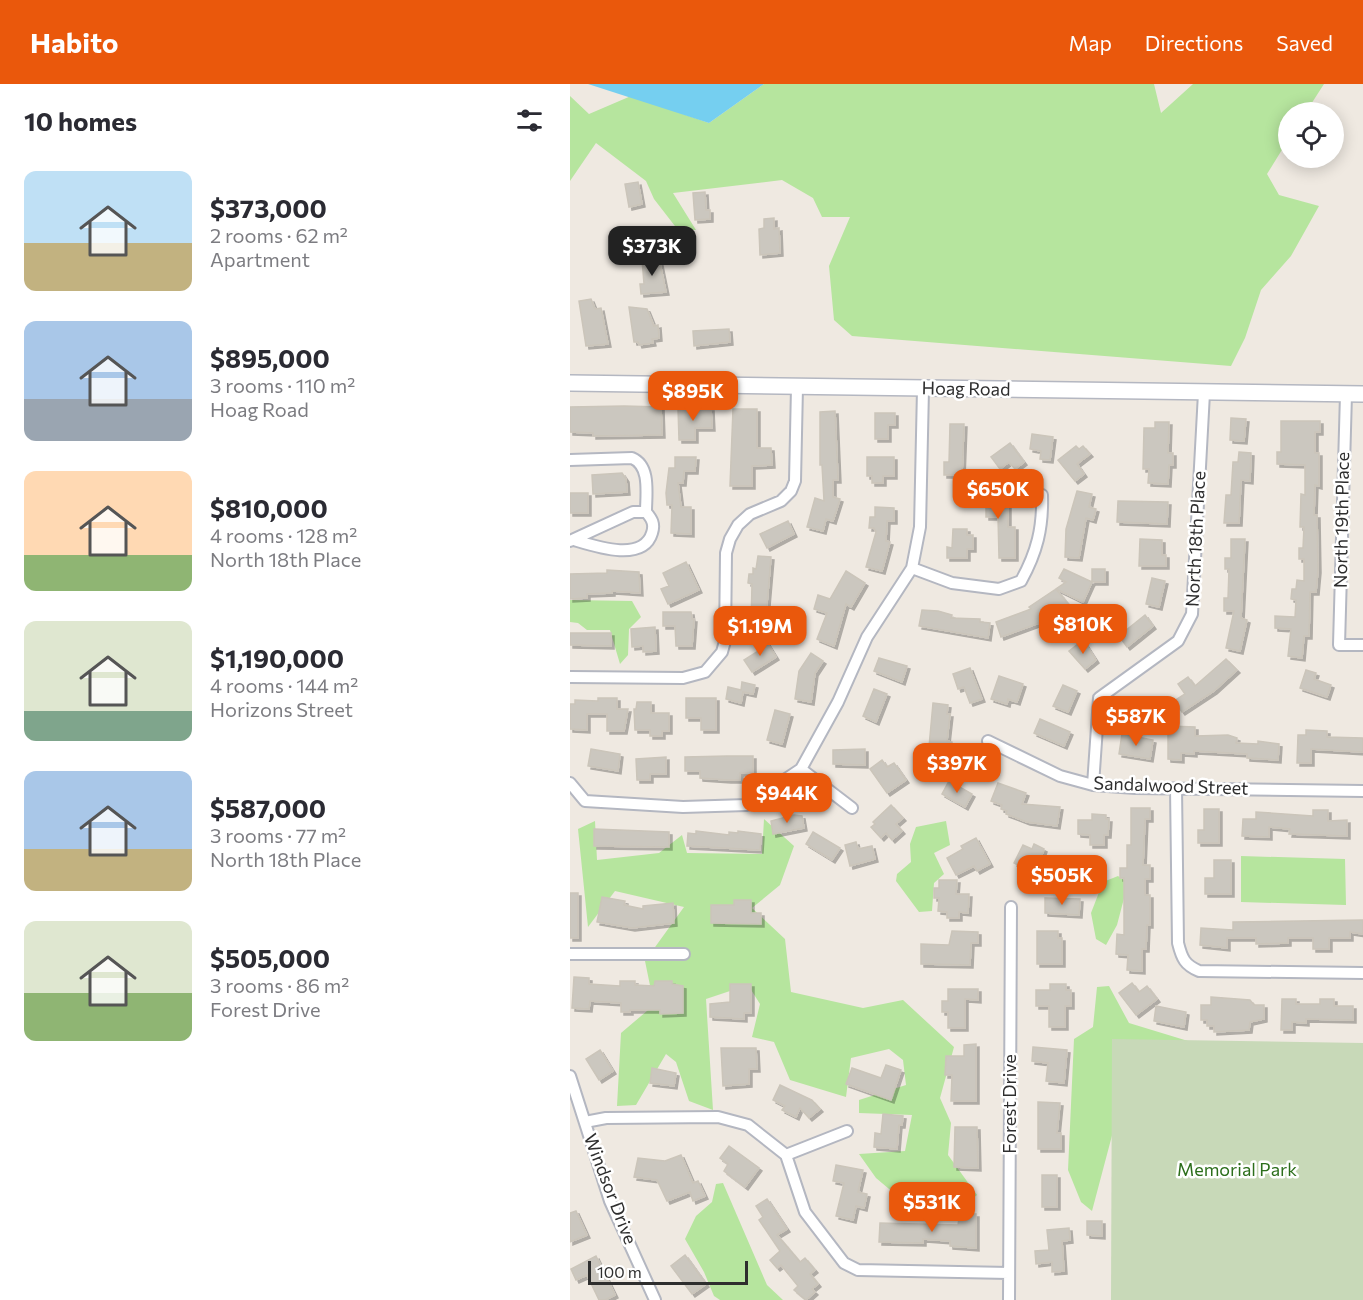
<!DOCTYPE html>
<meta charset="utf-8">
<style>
body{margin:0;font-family:Commissioner,sans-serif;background:#f7f7f7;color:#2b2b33;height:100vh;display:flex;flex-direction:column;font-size:22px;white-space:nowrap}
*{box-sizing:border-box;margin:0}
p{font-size:20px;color:#7c7c81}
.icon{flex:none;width:33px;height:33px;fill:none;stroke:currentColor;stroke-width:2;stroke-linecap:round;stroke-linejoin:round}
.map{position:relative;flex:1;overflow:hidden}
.drawer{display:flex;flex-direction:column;background:#fff;width:570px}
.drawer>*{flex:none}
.controls{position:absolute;left:708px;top:18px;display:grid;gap:12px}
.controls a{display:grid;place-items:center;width:66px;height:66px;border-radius:50%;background:#fff;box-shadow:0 3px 15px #0003;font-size:30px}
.scale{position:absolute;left:18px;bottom:15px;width:160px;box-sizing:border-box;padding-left:6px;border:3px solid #2e2e2e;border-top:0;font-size:16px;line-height:21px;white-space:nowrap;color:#2e2e2e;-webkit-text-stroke:4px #fff;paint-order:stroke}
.price{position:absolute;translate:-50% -51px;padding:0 14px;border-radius:12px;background:#ea580c;color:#fff;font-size:20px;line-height:39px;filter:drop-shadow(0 2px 3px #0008)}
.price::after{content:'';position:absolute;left:50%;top:36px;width:18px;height:14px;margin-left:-9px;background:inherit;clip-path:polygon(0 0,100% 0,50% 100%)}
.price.current{background:#222;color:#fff}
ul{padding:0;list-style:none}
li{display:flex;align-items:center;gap:18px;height:150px;padding:0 24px}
li span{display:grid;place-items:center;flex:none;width:168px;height:120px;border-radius:12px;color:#555}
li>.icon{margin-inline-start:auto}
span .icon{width:72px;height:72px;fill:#fffc;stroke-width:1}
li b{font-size:26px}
h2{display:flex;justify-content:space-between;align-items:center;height:72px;padding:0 24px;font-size:26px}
header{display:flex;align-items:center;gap:36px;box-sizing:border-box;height:84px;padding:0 30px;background:#ea580c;color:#fff}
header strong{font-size:28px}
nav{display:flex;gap:33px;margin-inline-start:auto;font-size:21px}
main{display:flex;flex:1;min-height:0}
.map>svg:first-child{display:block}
.green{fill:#b6e59e}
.cemetery{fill:#c8d9b8}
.water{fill:#75cff0}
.building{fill:#cbc7bf;stroke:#cbc5ba;stroke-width:1.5;filter:url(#shadow)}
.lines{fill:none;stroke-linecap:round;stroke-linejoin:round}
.street-casing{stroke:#b4b7c1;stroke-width:14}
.secondary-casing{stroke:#b4b7c1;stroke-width:18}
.street{stroke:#fff;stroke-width:10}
.secondary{stroke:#fff;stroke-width:15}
.labels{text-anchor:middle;stroke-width:5;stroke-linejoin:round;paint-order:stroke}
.street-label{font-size:18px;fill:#2e2e2e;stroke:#fff}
.park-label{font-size:18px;fill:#2c6e1b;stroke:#fff}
</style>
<header>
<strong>Habito</strong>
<nav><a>Map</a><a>Directions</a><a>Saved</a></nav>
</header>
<main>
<section class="drawer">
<h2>10 homes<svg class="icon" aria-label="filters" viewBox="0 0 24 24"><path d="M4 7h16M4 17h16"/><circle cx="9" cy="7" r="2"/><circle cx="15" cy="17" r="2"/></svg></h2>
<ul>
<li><span style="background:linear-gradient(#bfe0f5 60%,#c2b280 0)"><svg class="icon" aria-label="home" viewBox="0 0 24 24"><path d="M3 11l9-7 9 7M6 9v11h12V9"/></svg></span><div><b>$373,000</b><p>2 rooms · 62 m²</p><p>Apartment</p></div></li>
<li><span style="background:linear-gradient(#a9c7e8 65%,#9aa5b1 0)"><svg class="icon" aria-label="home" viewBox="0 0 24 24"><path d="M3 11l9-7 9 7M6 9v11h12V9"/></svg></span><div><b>$895,000</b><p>3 rooms · 110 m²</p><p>Hoag Road</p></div></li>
<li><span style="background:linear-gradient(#ffd9b3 70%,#8fb573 0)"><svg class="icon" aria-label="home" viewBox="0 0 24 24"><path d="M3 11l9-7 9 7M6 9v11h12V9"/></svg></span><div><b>$810,000</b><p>4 rooms · 128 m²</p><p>North 18th Place</p></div></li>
<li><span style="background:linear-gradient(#dfe7d0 75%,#7fa58c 0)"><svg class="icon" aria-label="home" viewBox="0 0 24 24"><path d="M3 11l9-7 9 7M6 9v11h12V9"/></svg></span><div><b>$1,190,000</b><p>4 rooms · 144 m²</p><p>Horizons Street</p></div></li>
<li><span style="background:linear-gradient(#a9c7e8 65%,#c2b280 0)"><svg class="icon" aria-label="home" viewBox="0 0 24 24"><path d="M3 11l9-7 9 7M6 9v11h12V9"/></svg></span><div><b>$587,000</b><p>3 rooms · 77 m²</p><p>North 18th Place</p></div></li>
<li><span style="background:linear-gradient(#dfe7d0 60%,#8fb573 0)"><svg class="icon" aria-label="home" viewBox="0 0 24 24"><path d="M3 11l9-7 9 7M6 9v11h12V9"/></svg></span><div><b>$505,000</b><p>3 rooms · 86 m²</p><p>Forest Drive</p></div></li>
</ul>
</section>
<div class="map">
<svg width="793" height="1216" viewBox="0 0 793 1216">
<defs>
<filter id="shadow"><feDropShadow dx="3" dy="3" stdDeviation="0" flood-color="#0004"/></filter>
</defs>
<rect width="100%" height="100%" fill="#efe9e1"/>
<path class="green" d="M194,0H584L591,29L623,0H754L736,28H718V56L697,90L709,111L749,122L721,172L691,206L675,254L661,282L282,252L264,236L259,182L280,133H252L243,114L212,96L103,109L126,146H108L84,115L76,97L26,59L0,97V12L19,30L61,12L139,39Z
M0,516L62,517L71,533L59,545L58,571L50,580L40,546H17L8,539L0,538Z
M194,735L224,762L210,801L182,824L215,855L221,908L293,924L333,916L384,963L370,1014L381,1039L378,1071L407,1111L393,1122L331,1115L306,1094L289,1070L335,1067L342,1031L289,1029V1016L336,1001L333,976L319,965L281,974L276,1013L220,996L204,958L182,953L190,920L178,901L136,915L143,1026L119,1017L106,978L96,970L66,1021L47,1022L51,949L84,921L75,877L114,823L45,807L18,843L8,745L25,737L27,776L89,769L112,751L117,769L192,770Z
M376,737L380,761L364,769L374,790L364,799L362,827L349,828L326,797L327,790L341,778L340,760L346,743Z
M671,772L775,775L776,821L671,818Z
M548,792L558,799L547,841L536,861L526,855L521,829L533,798Z
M539,902L559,939L618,957L553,1010L522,1127L511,1118L498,1086L504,955L523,943L527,903Z
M153,1099L197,1201L213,1216H150L144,1212L134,1188L115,1155L126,1132L142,1118L146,1100Z"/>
<path class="cemetery" d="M542,955L793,959V1216H541Z"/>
<path class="water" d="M18,0H194L139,39Z"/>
<path class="building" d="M68,98L72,120L59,123L55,100Z
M135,108L136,126H140V135L125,136L123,109Z
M204,134V145L209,144L210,169L190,171L189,145L194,144V135Z
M89,174L96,208L71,210L70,200H74L72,175Z
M21,215L25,225L31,224L38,260L16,262L9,217Z
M59,223L77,225L84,242L88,241L89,254L82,255L83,259L69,261L68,258H64Z
M159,245L160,258L124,262L123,247Z
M54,322L91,323L92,351L23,352V349L0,348V323Z
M108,324H141L142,344H125V356H109Z
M163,325H187V364H201L202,381L182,382V402H160Z
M265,327L268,396H263V413L270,415L263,437L256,435L253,447L237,443L245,414L254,417L252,381H250V328Z
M305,329H325V341H318V355H305Z
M661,334L676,335L674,357L660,356Z
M711,337H750V348H745V369H749V402L745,401L744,431H747L748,486L746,508H740L739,552H734L732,574L718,572L721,545L705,544V532L725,533L726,516L721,515L722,505H726L727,496L734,497V475H729V464H733L734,443H730L731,410L735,411V381L707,380V368H711Z
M585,338H599L598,369H603V381H599L598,400L578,399L579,385H573L574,344H585Z
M380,340H394L392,391H374V378H379Z
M462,350L483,353L480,376L470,375L471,367L460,365Z
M440,359L454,378L445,385L439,378L430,385L421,373Z
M506,362L509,365L513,362L520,370L507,380L514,390L505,397L488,376Z
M669,368L681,369L680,397L671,396L669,439H654L656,411H661L663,378H668Z
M105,373H126L125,387H114L113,399H108L111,423H121V450L101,449L102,421H97L96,409L99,384H105Z
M297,373H324V392H313V399H302V392H297Z
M52,389L56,395L57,408L23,410L22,391Z
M404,402H424V419H438V443H445V474H429L428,433H416V420H404Z
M507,407L522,410L519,423L526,425L523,436L516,434L509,474L495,473L496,445Z
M0,409H18V429H0Z
M548,417L598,418L597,440L547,438Z
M305,423L324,424V437H317L316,457L320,458L312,487L296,483L306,448L304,444H299L300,433H305Z
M218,437L224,450L197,464L190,450Z
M383,445H397V451H403V465H397V474H377V463L382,464Z
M570,455L592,456V471H596V482H569Z
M661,455H675L671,534L677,536L670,567L656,564L664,527H654V514H658L659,485H655V474H661Z
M188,472L201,473L195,543L181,542L182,500L178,499L179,490H183V484L186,485Z
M116,478L129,506L98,520L91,505L99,502L93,489Z
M494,485L522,498V485H535V498H522L513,518L486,505L496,498L489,494Z
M37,486L69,488L70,509L42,507V509L17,510V514L0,515V490L37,489Z
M276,487L295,499L281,523L276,520L264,562L247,555L257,529L244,525L248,511L260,515Z
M582,494L595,497L589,523L576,520Z
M486,505L507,531L476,550L469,539L431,553L426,538L461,525L459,523Z
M352,526L368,527L382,531L381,534L410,535V538L420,539L418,554L349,542Z
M93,528H121L122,535H124L122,562H106L105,542H93Z
M575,531L583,542L557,563L549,552Z
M85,543L86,567L73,568V562L62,563L61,545Z
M0,549H41V562L0,561Z
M513,556L526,576L515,585L499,567Z
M196,557L206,573L182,588L174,576L190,566L187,562Z
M241,569L253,577L245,589L241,618L225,615L229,587Z
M309,574L337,582L332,598L304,587Z
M656,575L667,586L644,607L612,628L604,617L615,610L608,600L618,593L625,602Z
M400,584L412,615L400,619L394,603L388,605L383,590Z
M736,586L746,589L744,595L761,601L757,613L730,604Z
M429,592L453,600L447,618L438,615L437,620L421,615Z
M172,598L185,601L183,610L173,608L171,619L156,615L158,603L171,606Z
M493,601L507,607L498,628L483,622Z
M304,605L317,610L306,638L293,632Z
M28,614H47V625H58L54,647H37V630H17V646L0,645V620H5V616L28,617Z
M116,614H146V646H131V634H116Z
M67,618H81V629H99V647H92V652H80V646H65L64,625H66Z
M363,619L378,621L377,630H380L377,657L382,658L380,687L361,684L362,676L353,675L355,662L359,663Z
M205,626L220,630L212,660L197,656Z
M470,635L500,648L494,662L464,649Z
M598,642L625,643V652L658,651L667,654L666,659L688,660V657L709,660L708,676L677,674V670L624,667V670L611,669V676L598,675Z
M736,646L757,647V653L793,654V668L741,665V679H727L728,651H736Z
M552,650L583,656L580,675L549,670Z
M21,665L50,670L48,687L18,682Z
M295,665V681L263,680V666Z
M157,672H183V689H170V696H158L130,694V687H115V673Z
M96,673V690H80V696H67L66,675Z
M312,676L317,683L324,679L336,696L317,709L300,685Z
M379,697L402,710L395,723L372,710Z
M428,699L456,709L452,720L490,723L487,742L457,738L436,730L437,727L431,725L432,721L421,717Z
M321,721L333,734L326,740L332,747L322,756L316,749L311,754L301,743L305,740L303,738Z
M561,724H580V735H575L573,781H580V795H575V811H580V841H577L576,865H572V887L557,886L558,871L546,870L547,850L554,851V794H550V784H557V761H561Z
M634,725H649V759H628V746H634Z
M743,726H758V737L777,736V752L719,750L720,745L699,743V753L672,752L673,735H686V728L743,732Z
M522,730L536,731V735H539L538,751H534V761H520V751L508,750V736H522Z
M224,731L232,732L234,744L203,750L201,737Z
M24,745L99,748V763L24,762Z
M126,747L159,751V748L168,749V747L191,750L190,766L117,762L118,749L126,750Z
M243,748L270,764L262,776L236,760Z
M406,754L420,780L407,787L404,782L386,791L377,774L393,765L391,762Z
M286,758L288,765L302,762L305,775L280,782L275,761Z
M464,760L474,765L472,771L483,776L473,795L444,779L453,761L462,765Z
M644,776H661V810H635V794H644Z
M369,796H387L386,810H399L398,829L389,828V834H377V828L368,827L369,814H364V804H369Z
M0,809H8V854H0Z
M32,813L55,817L54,821L73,825V822L103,819L104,839L62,844L27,838Z
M475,814L510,815L509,831L475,829Z
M164,816H181V829H191V840L141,839V821H164Z
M793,836V850L780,848V854H759V865H743V854H718V859L686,860V854H657V864L630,861L631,844L663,846V838Z
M382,847L408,848V859H401L400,881L351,880V860L379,861Z
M467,847H488V854H492V880H467Z
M4,893L19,894V900L50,902V897H65V901L84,902L85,897H102V900L113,902V929L90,930V926H60V928H51V919L20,917L19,925L2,924Z
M562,899L569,908L577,902L587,915L566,931L549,909Z
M160,900H181V929H174V935L140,933V920L160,918Z
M480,900H496V906H501V922H495V943H479V922H466V906H480Z
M378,905H408V916L395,915V944H378V928H372V917H378Z
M641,913L680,916L684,921H694V935L680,938L679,946L644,948V942H637V936H631V921H641Z
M712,915H726V920H750V915H764V922H783V936L736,935V939L722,938V946H711Z
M586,922L616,928L614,943L584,937Z
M406,960V1017H381L382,991H375L376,972H394V961Z
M463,963L497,966L494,999L476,997L478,979L462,977Z
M151,964H186L187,985H179V1000L153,1002Z
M30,966L43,987L29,996L16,975Z
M316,981L331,986L321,1016L276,1000L282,984L311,994Z
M82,984L106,989L104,1002L80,999Z
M210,1001L242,1016L250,1025L239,1034L230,1024L226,1033L212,1026L215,1022L203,1016Z
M468,1018L490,1019L487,1049H491V1065H468Z
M313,1030L333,1032L332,1041H329L327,1065L304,1063L305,1049L311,1050Z
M385,1043H407L408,1084L384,1083Z
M159,1062L189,1084L175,1103L154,1087L158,1080L150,1074Z
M111,1071L123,1099L128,1097L135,1112L123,1117L120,1108L97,1117L87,1096L64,1093L68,1074L95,1077Z
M266,1081L293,1086L288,1108L297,1110L294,1124L286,1122L283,1136L266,1132L274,1099L263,1097Z
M472,1091H487V1123H472Z
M197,1115L217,1145L207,1151L230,1178L235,1174L245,1186L240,1190L248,1200L242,1205L245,1208L236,1216L224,1206L228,1202L211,1181L207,1184L200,1176L210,1167L189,1136L193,1133L186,1122Z
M6,1127L17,1151L0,1158V1129Z
M395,1130H406V1164L380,1162V1157L353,1155V1159L309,1158L310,1139L388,1141L389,1134L395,1135Z
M517,1137H532V1152L517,1151Z
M499,1144L500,1156L492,1157L494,1187L482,1188V1178L466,1180L465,1167L479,1166L477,1146Z
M115,1171L136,1200L122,1210L101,1182Z
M26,1172L45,1211L35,1216H29L17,1191L6,1196L1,1185Z"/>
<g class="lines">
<g class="street-casing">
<path id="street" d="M776,310L769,561H793
M0,376L62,374C81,382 76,410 76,428
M0,457L63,428H76C82,435 85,440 82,449C73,479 24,462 4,456
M342,484L382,499L429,505L451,497C467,468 473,444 472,411
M0,593L113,594L135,588L152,568L155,557L156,469L160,455L168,441L180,430L211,417L221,407L225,397L227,303
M418,657L490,692L523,701L565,704L793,707
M231,685L282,724
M0,699L15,717L113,723L177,721L231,685L268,618L297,553L342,484L350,443L353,305
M523,701L529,614L608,557L622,530L634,309
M606,704L608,859C612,875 615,881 629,887L793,889
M0,870H114
M0,992L40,1117L85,1216
M15,1038L36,1034L148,1033L178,1041L216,1071L235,1128L274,1179L288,1186L439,1189
M216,1071L277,1047
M439,1216L441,823"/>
</g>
<g class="secondary-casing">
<path id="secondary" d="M0,299L793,310"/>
</g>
<use href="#street" class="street"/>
<use href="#secondary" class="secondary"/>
</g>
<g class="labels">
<g class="street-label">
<text transform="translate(396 305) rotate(1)" y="6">Hoag Road</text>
<text transform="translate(772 436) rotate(-89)" y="6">North 19th Place</text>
<text transform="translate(626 455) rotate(-87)" y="6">North 18th Place</text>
<text transform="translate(601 702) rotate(2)" y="6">Sandalwood Street</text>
<text transform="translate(440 1020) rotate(-90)" y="6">Forest Drive</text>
<text transform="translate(40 1105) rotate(69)" y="6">Windsor Drive</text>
</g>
<g class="park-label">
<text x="667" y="1092">Memorial Park</text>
</g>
</g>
</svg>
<div class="controls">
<a><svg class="icon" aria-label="locate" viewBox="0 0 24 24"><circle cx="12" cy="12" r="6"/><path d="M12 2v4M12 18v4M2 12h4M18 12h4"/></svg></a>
</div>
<div class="scale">100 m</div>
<b class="price current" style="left:82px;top:193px">$373K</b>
<b class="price" style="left:123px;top:338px">$895K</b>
<b class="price" style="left:428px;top:436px">$650K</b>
<b class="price" style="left:513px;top:571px">$810K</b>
<b class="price" style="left:190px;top:573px">$1.19M</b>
<b class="price" style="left:566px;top:663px">$587K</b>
<b class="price" style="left:387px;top:710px">$397K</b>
<b class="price" style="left:217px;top:740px">$944K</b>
<b class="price" style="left:492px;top:822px">$505K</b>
<b class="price" style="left:362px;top:1149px">$531K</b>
</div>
</main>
